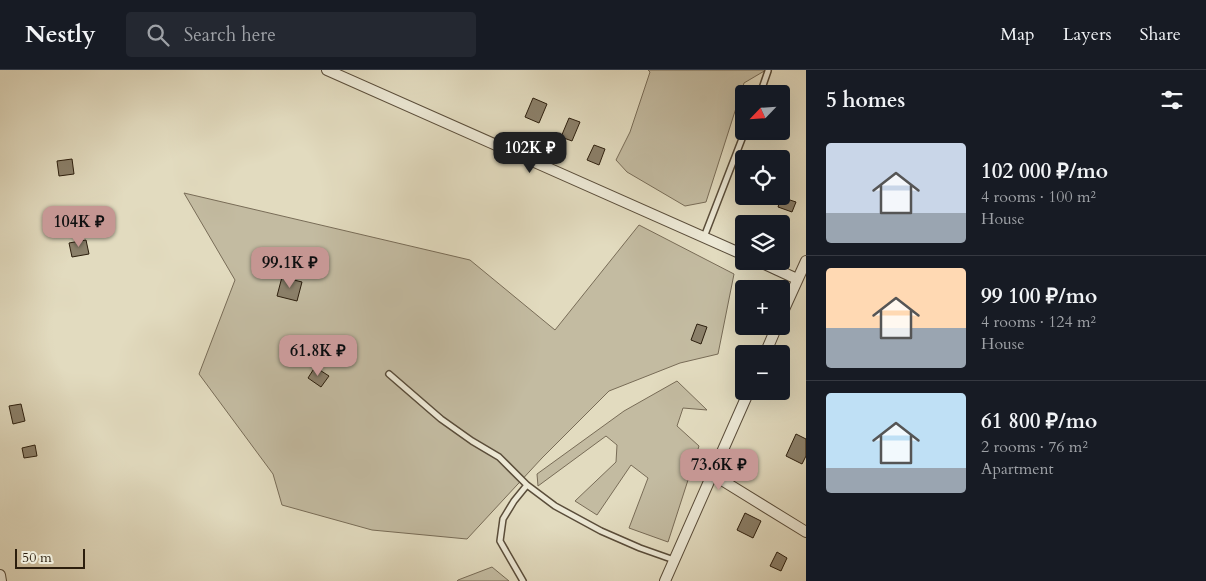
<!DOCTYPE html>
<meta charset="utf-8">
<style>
body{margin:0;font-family:Cardo,serif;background:#242831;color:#f1f3f6;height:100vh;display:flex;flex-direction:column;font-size:19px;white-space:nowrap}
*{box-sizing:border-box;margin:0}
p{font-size:16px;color:#9ea1a6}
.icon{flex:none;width:28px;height:28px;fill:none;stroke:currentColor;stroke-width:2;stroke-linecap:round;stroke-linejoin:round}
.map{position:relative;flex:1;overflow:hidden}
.panel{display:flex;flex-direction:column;background:#171b24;width:400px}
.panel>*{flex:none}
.needle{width:32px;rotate:245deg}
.buttons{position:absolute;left:735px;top:15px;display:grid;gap:10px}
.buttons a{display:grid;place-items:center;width:55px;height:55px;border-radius:5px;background:#171b24;box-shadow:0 5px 20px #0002;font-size:25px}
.scale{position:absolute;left:15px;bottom:12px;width:70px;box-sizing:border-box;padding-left:5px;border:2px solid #2c1e0d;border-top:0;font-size:14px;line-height:18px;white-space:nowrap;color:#2c1e0d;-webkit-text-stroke:4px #ece8d5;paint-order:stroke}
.price{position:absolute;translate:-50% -42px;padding:0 11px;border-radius:10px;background:#c59692;color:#111;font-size:16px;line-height:32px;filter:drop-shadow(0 1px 2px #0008)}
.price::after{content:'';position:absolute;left:50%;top:30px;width:15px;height:11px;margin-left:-8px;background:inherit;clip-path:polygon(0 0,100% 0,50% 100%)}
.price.current{background:#222;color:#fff}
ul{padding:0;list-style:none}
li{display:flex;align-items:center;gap:15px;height:125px;padding:0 20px}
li+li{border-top:1px solid #363941}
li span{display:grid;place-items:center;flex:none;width:140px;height:100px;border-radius:5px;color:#555}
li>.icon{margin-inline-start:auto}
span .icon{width:60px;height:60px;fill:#fffc;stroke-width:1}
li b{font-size:21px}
h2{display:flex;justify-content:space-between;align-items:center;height:60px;padding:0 20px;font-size:21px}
header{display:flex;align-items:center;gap:30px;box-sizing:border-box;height:70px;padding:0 25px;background:#171b24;border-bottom:1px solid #363941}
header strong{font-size:24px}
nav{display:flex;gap:28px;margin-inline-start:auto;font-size:18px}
.search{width:350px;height:45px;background:#242831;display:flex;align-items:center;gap:12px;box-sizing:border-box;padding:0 18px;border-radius:5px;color:#9ea1a6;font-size:19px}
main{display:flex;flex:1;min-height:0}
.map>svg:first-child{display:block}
.green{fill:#c3bba1;stroke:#786c57}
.building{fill:#8b806a;stroke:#2c1e0d}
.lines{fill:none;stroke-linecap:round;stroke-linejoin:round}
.service-casing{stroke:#5a4d3a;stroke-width:8}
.minor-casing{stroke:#5a4d3a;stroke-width:12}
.service{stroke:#ece8d5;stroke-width:5}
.minor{stroke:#ece8d5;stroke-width:10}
</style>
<header>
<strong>Nestly</strong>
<div class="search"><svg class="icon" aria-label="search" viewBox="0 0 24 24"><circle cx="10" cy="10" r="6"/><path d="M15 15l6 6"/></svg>Search here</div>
<nav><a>Map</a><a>Layers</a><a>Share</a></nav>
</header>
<main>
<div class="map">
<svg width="806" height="511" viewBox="0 0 806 511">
<rect width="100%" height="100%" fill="#e2dbbf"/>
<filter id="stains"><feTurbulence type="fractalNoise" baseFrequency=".004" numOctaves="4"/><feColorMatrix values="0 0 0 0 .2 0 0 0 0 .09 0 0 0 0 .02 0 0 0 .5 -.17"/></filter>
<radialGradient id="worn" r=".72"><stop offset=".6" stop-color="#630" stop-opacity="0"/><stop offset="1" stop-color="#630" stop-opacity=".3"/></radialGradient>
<path class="green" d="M648,0H766L744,13L706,132L685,136L627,102L616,90L630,62L650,2Z
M184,123L470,190L555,260L639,155L734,204L718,284L680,293L609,321L542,388L467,469L372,460L282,435L273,404L199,304L235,210Z
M677,311L707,340L683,338L677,356L699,376L668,472L629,458L648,408L631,395L597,445L575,431L616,392L617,375L606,366L538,416L537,404L624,341Z
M492,497L509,511H457L458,510Z"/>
<path class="building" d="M533,28L547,34L539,53L525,47Z
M569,48L580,52L572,71L561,67Z
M594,75L605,79L599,95L587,90Z
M72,89L74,104L59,106L57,91Z
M781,127L796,132L792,142L778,137Z
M86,170L89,184L72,187L69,173Z
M282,207L302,212L297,231L277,226Z
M697,254L707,257L701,274L691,270Z
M315,297L329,306L321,317L308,308Z
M21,334L25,351L13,354L9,336Z
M796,364L806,369V386L802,394L786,386Z
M35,375L37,386L24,388L22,378Z
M745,443L761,451L753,468L737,460Z
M777,482L787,488L781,501L770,496Z"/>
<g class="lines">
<g class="service-casing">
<path id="service" d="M760,24L768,1
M704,167L745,61
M389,304L441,349L472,371L499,387L527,415L555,436L601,461L640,478L674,490
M523,511L500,471L503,449L514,431L527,415"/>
</g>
<g class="minor-casing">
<path id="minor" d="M327,0L744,185
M758,191L797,209
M781,246L806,191
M765,284L777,256
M712,404L806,462
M0,505L1,511
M665,511L749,321"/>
</g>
<use href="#service" class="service"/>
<use href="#minor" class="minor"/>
</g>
<rect width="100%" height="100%" filter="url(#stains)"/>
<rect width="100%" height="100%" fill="url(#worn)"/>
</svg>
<div class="buttons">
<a><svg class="needle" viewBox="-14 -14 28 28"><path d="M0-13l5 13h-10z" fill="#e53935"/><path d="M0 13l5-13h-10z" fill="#9ea1a6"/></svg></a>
<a><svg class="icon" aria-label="locate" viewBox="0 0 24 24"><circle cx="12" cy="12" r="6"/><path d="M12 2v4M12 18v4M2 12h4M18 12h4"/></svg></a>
<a><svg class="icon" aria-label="layers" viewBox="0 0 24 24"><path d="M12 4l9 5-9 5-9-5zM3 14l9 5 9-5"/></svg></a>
<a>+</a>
<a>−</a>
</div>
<div class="scale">50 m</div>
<b class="price current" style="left:530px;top:104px">102K ₽</b>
<b class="price" style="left:79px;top:178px">104K ₽</b>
<b class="price" style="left:290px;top:219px">99.1K ₽</b>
<b class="price" style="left:318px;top:307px">61.8K ₽</b>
<b class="price" style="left:719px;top:421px">73.6K ₽</b>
</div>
<section class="panel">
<h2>5 homes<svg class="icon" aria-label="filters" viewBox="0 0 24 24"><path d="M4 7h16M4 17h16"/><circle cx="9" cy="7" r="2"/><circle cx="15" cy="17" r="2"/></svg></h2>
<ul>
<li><span style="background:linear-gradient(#c9d6e8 70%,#9aa5b1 0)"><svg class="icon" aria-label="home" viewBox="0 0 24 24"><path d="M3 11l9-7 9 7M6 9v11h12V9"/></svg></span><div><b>102 000 ₽/mo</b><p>4 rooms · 100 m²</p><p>House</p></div></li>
<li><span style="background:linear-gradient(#ffd9b3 60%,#9aa5b1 0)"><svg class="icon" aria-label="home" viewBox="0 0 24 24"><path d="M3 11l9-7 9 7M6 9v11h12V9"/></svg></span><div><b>99 100 ₽/mo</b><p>4 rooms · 124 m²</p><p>House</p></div></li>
<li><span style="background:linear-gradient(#bfe0f5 75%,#9aa5b1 0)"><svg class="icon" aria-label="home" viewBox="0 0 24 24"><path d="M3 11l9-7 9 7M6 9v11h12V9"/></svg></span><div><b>61 800 ₽/mo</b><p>2 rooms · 76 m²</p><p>Apartment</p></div></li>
</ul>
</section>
</main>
